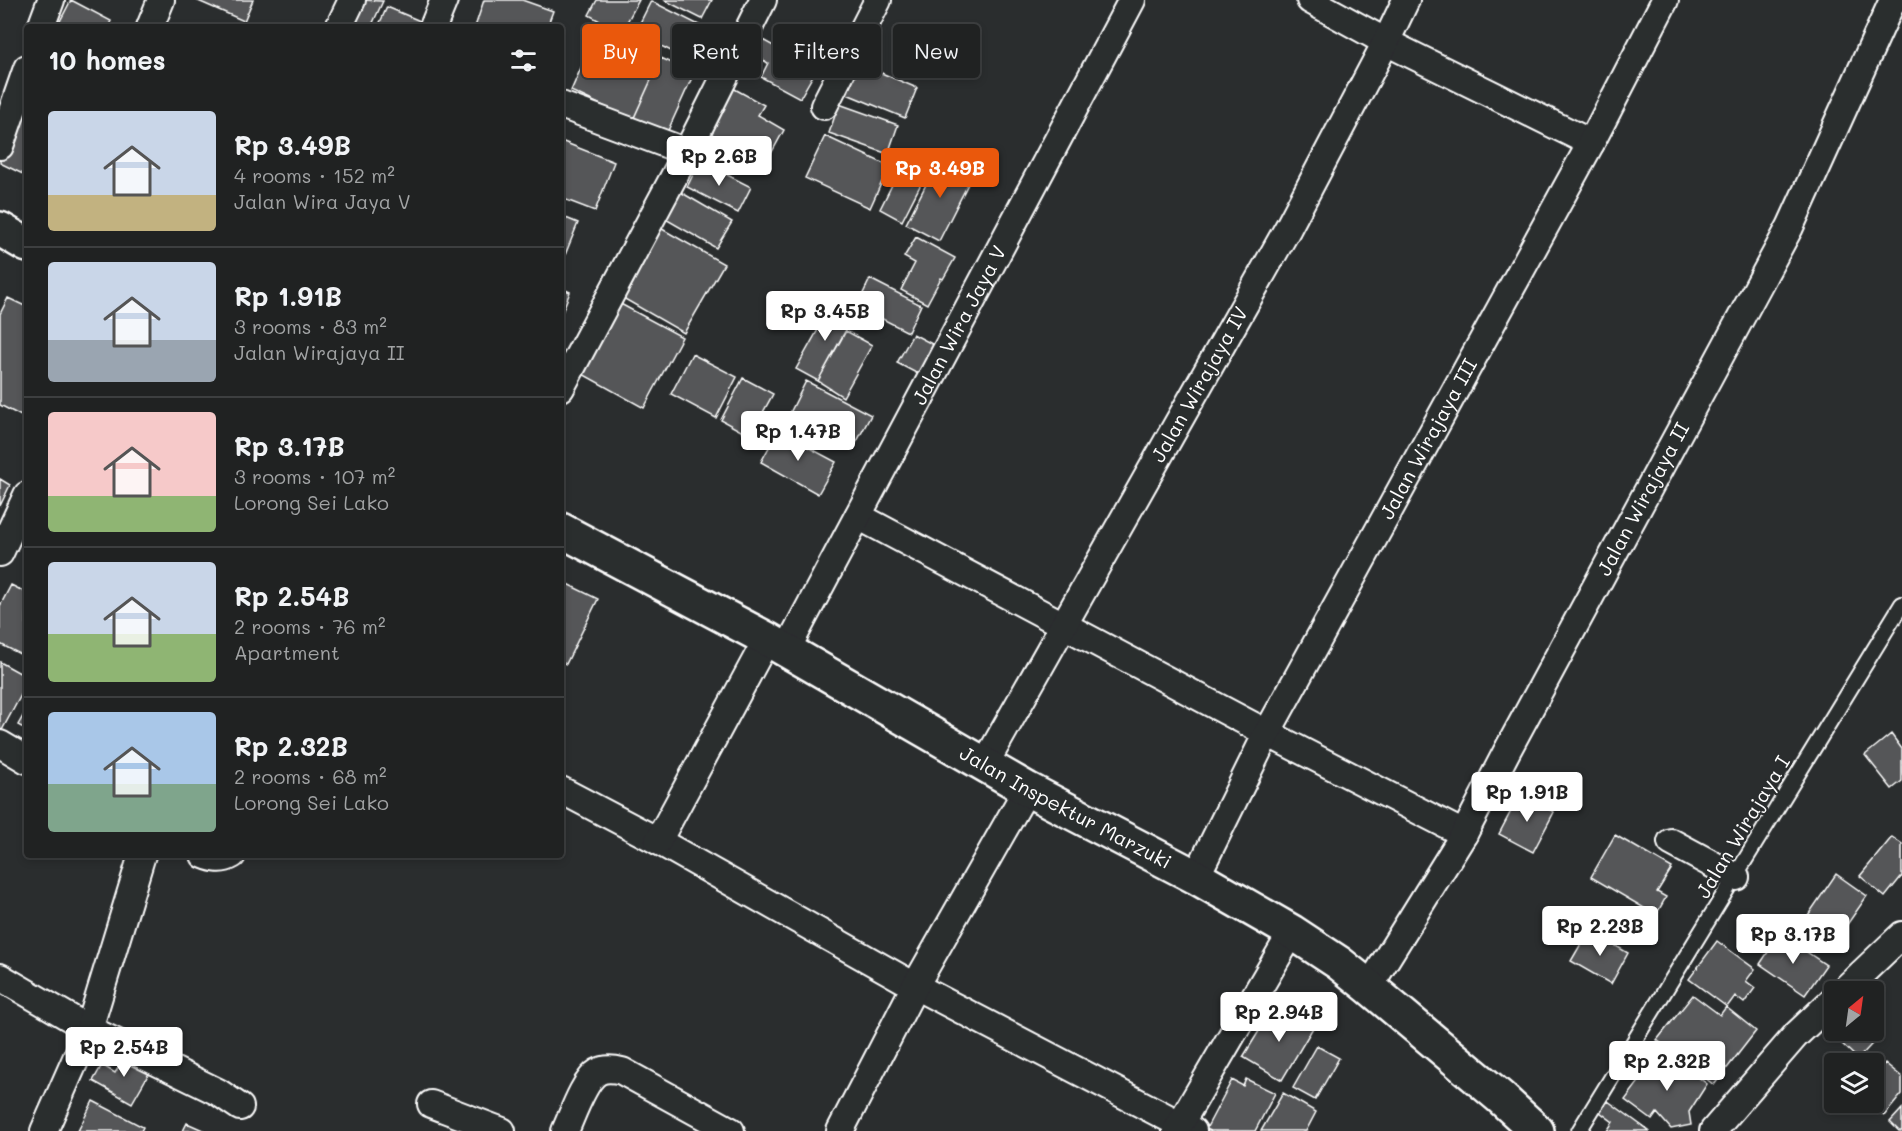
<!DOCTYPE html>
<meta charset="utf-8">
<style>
body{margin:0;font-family:Mali,sans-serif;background:#2d2f2f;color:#f1f3f6;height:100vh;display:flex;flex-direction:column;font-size:22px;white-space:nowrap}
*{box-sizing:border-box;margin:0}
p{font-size:20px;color:#a2a4a5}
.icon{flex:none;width:33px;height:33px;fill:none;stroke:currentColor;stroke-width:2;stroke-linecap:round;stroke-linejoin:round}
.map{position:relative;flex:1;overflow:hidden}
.details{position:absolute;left:24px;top:24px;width:540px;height:834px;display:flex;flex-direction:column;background:#202222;border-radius:6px;box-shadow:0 3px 9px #0003,0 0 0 2px #3d3f40}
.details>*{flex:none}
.hud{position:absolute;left:582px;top:24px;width:570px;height:54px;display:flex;gap:12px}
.needle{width:39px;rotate:29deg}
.fabs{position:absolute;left:1824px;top:981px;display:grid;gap:12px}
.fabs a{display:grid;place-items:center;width:60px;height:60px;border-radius:6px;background:#202222;box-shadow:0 3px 9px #0003,0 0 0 2px #3d3f40;font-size:30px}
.price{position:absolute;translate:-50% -51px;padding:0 14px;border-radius:6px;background:#fff;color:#222;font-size:20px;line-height:39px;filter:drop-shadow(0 2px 3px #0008)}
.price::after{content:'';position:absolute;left:50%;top:36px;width:18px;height:14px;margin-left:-9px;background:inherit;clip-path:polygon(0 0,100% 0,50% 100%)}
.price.on{background:#ea580c;color:#fff}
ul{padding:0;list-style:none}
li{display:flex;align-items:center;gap:18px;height:150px;padding:0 24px}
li+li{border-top:2px solid #3d3f40}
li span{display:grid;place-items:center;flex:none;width:168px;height:120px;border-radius:6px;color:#555}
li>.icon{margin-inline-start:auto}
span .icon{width:72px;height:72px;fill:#fffc;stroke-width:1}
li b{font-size:26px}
h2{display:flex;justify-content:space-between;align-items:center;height:72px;padding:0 24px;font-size:26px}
.tag{padding:0 21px;border-radius:6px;background:#202222;box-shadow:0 3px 9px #0003,0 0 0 2px #3d3f40;font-size:21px;line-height:54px}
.tag.on{background:#ea580c;color:#fff}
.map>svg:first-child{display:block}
.building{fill:#555758;stroke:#fff;stroke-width:1.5}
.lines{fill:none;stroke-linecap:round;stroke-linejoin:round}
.lane-casing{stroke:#fff;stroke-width:18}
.street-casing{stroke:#fff;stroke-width:30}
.secondary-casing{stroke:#fff;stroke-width:38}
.lane{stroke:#2a2d2e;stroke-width:14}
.street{stroke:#2a2d2e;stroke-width:26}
.secondary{stroke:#2a2d2e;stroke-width:33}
.labels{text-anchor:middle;stroke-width:4.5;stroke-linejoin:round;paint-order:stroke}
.street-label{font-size:20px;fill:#fff;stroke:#2a2d2e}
</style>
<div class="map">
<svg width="1902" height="1131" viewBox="0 0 1902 1131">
<rect width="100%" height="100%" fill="#2a2d2e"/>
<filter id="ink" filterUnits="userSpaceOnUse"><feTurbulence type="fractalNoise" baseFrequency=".0167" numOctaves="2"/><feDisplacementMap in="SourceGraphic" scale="12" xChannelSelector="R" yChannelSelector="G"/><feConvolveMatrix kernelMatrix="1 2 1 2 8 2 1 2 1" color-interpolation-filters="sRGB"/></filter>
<g filter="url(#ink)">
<path class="building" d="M71,0L111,21L108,27H57Z
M196,0H253L244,21Z
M362,0L383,1L371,27H350Z
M484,0H522L553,11L547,27H475Z
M597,0H639L621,33L589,15Z
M664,0H712L702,19Z
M651,1L703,27L687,59L635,33Z
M387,7L420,21L417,27H378Z
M788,27L828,49L800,98L761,77L768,63L753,54L761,39L777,48Z
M597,31L661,58L633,120L571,91Z
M661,58L694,73L666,135L633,120Z
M860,64L917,88L905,118L847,94Z
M731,87L764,105L758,115L784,130L762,170L735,155L728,167L702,153L713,132L708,129Z
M839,104L898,125L888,154L829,133Z
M22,115L27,118V176L0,163V159Z
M825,136L889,166L870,208L805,178Z
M561,141L614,162L595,211L561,198Z
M940,157L973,174L939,241L906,224Z
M905,159L928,170L902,221L880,209Z
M700,161L751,187L738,213L687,187Z
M677,190L732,222L716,248L662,217Z
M561,216L578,223L563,260L561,259Z
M655,225L724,264L684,333L616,294Z
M916,237L955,258L943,279L941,278L927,304L901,290L915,263L904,257Z
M870,279L921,305L908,332L857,306Z
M561,288L570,292L561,315Z
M8,298L27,307V419L0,405V314Z
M615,301L682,337L644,408L577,371Z
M833,303L854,315L818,381L796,369Z
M846,331L872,345L843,397L818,381Z
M913,334L936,346L920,375L897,363Z
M692,354L737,377L716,418L671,394Z
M743,378L773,394L750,436L721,420Z
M806,381L871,415L854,447L790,413Z
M778,431L836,462L818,494L761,462Z
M0,479L10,485L0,506Z
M561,581L598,599L566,664L561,662Z
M11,585L27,593L26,657L0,644V606Z
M0,662L27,677V684L2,730L0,729Z
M27,709V730L18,725Z
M1891,734L1902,749V781L1892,789L1865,755Z
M1520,794L1554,812L1533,852L1499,834Z
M1615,835L1672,868L1657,892L1666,897L1656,915L1591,877Z
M1892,837L1902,844V877H1901L1885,897L1860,876Z
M1836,874L1867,896L1835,942L1804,921Z
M1589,930L1628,953L1611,984L1571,961Z
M1780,934L1826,965L1805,995L1760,964Z
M1717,941L1755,969L1746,981L1755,988L1744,1003L1735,996L1727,1007L1689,979Z
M1693,995L1720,1015L1726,1007L1756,1031L1714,1085L1657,1040Z
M1834,1008V1030H1874V1022L1883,1032L1858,1059L1820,1023Z
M1286,1009L1314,1026L1282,1080L1243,1057L1272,1010L1282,1016Z
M1317,1046L1339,1058L1315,1100L1293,1088Z
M1663,1050L1707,1084L1689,1112L1691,1125L1671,1129L1657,1113L1652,1120L1625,1100Z
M127,1054L152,1068L132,1103L93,1081L102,1065L115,1073Z
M1885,1063L1902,1077V1094L1884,1116L1868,1102H1874V1076Z
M1246,1079L1275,1093L1255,1131H1211L1206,1129L1232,1080L1243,1086Z
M1283,1093L1316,1112L1306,1131H1261Z
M93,1101L143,1127L141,1131H78Z
M1608,1101L1649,1131H1607L1613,1122L1600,1112Z
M1902,1109V1131H1899L1890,1122Z
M187,1123L205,1131H183Z"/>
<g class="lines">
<g class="lane-casing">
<path id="lane" d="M1579,1131L1902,604"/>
</g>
<g class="street-casing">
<g id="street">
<path d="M1310,0L1386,42L1591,143"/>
<path d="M41,27L51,0"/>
<path d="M150,27L161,0"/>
<path d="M339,27L352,0"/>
<path d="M433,27L444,0"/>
<path d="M561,105L687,152"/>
<path d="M824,106L878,0"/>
<path d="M0,146L27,68"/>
<path d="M561,388L687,152L763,0"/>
<path d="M858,516L1267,733L1464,834"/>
<path d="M0,553L27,495"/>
<path id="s1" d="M786,651L1132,0"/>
<path d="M0,744L27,760"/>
<path id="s2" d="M985,764L1288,228L1386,42L1406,0"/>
<path d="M561,790L658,841L915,986L1193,1131"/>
<path d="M658,841L767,639"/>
<path d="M1671,842L1736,877"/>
<path d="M204,855C214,859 222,861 232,855"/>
<path id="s3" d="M1196,877L1267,733L1591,143L1665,0"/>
<path d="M0,977L89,1029L218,1092L240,1107"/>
<path id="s4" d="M1369,987L1464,834L1507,751L1790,227L1893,0"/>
<path d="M1842,992L1902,935"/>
<path d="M431,1104L502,1131"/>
<path d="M44,1131L89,1029L142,855"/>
<path d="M565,1131C572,1116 584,1080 598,1072C605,1068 614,1069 622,1071L731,1131"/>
<path d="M840,1131L915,986L1027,789"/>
<path d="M1176,1131L1292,932"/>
<path d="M1713,1131L1796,1035L1834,999"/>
</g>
</g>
<g class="secondary-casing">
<g id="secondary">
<path d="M0,229L27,245"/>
<path id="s5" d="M561,530L767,639L1027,789L1196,877L1292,932L1339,963L1369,987L1500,1097L1537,1131"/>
</g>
</g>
<use href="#lane" class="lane"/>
<use href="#street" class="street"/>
<use href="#secondary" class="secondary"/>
</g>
</g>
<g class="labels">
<g class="street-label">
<text dy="7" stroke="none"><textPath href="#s1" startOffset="369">Jalan Wira Jaya V</textPath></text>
<text dy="7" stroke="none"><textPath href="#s2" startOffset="436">Jalan Wirajaya IV</textPath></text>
<text dy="7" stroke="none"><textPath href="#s3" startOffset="496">Jalan Wirajaya III</textPath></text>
<text dy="7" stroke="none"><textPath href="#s4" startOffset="560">Jalan Wirajaya II</textPath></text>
<text dy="7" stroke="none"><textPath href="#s5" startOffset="576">Jalan Inspektur Marzuki</textPath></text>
<text transform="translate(1743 827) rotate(-59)" y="7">Jalan Wirajaya I</text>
</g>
</g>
</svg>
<div class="fabs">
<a><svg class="needle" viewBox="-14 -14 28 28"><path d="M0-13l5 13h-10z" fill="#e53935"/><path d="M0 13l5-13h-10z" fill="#a2a4a5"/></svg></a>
<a><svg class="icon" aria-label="layers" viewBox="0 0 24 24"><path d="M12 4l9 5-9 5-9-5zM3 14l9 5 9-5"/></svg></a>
</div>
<b class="price" style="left:719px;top:187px">Rp 2.6B</b>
<b class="price on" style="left:940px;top:199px">Rp 3.49B</b>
<b class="price" style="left:825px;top:342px">Rp 3.45B</b>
<b class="price" style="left:798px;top:462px">Rp 1.47B</b>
<b class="price" style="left:1527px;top:823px">Rp 1.91B</b>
<b class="price" style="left:1600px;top:957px">Rp 2.23B</b>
<b class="price" style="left:1793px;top:965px">Rp 3.17B</b>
<b class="price" style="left:1279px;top:1043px">Rp 2.94B</b>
<b class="price" style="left:124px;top:1078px">Rp 2.54B</b>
<b class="price" style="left:1667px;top:1092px">Rp 2.32B</b>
<div class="hud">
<a class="tag on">Buy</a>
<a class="tag">Rent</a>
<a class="tag">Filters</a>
<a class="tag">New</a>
</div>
<section class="details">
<h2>10 homes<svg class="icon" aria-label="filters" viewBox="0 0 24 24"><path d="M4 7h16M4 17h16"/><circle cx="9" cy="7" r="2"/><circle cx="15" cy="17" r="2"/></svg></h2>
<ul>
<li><span style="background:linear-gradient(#c9d6e8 70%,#c2b280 0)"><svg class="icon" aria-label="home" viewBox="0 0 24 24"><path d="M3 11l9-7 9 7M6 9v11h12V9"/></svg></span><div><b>Rp 3.49B</b><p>4 rooms · 152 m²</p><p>Jalan Wira Jaya V</p></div></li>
<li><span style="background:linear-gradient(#c9d6e8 65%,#9aa5b1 0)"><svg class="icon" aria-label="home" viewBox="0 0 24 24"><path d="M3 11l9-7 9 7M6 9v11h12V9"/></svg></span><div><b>Rp 1.91B</b><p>3 rooms · 83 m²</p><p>Jalan Wirajaya II</p></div></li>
<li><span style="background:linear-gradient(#f6c9c9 70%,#8fb573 0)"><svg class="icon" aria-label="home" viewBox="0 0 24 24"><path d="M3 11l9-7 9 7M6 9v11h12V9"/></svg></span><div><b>Rp 3.17B</b><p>3 rooms · 107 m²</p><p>Lorong Sei Lako</p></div></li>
<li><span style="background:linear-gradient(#c9d6e8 60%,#8fb573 0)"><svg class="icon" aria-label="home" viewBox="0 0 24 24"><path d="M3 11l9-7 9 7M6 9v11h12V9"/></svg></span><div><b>Rp 2.54B</b><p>2 rooms · 76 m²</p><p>Apartment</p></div></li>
<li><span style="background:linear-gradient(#a9c7e8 60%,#7fa58c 0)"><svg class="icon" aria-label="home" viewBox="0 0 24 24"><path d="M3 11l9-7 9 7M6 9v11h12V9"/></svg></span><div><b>Rp 2.32B</b><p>2 rooms · 68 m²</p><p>Lorong Sei Lako</p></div></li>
</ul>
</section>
</div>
